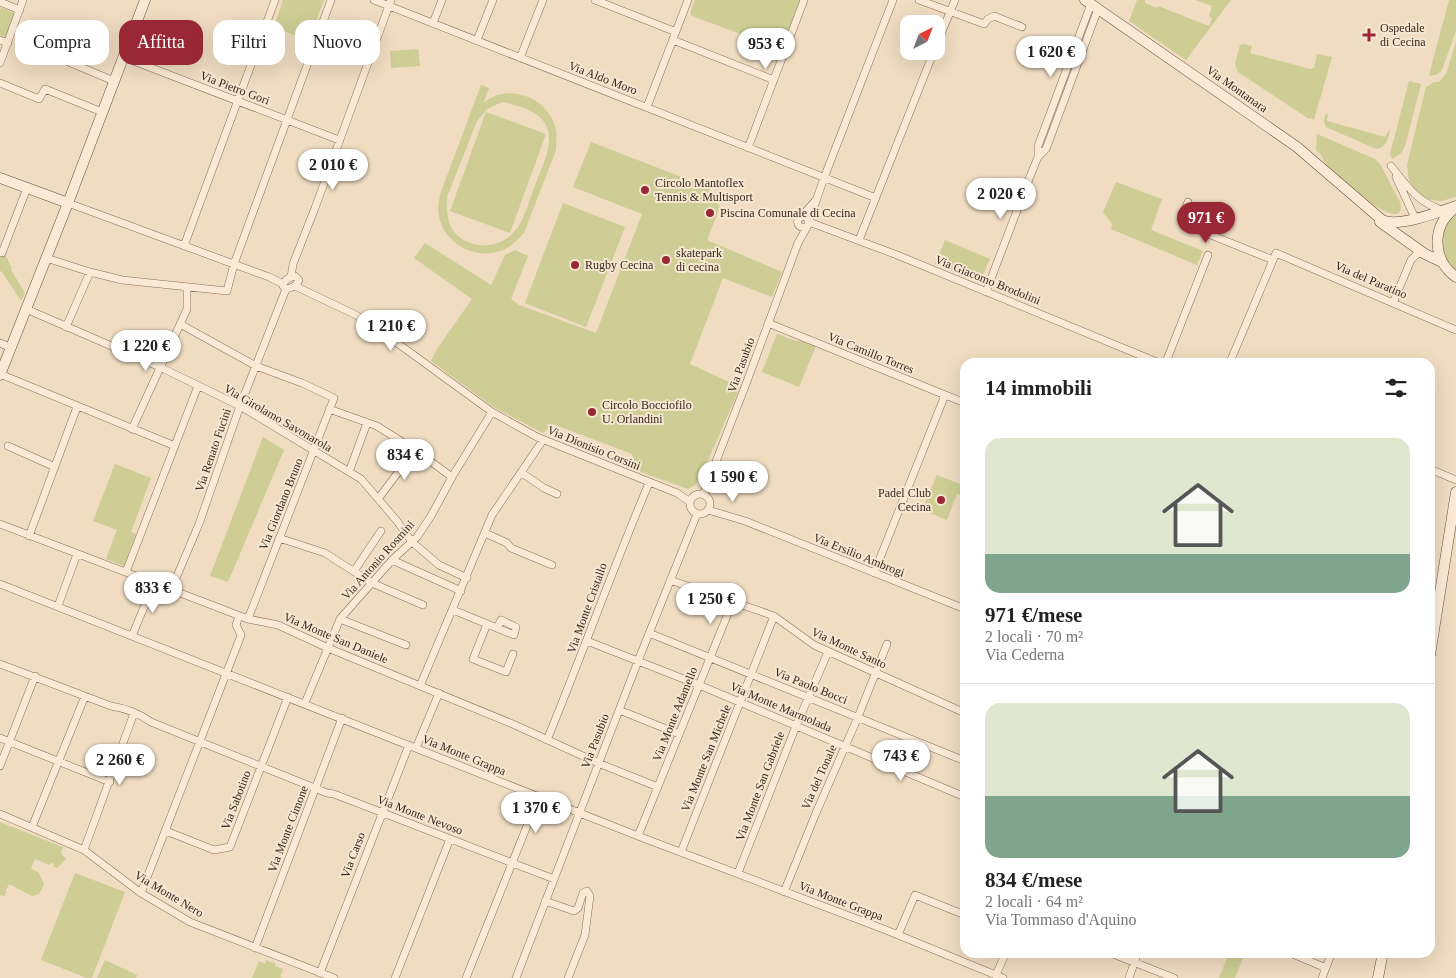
<!DOCTYPE html>
<html lang="it">
<meta charset="utf-8">
<style>
body{margin:0;font-family:Georgia,serif;background:#f6f6f6;color:#222;height:100vh;display:flex;flex-direction:column;font-size:19px;white-space:nowrap}
*{box-sizing:border-box;margin:0}
p{font-size:16px;color:#767676}
.icon{flex:none;width:28px;height:28px;fill:none;stroke:currentColor;stroke-width:2;stroke-linecap:round;stroke-linejoin:round}
.map{position:relative;flex:1;overflow:hidden}
.side{position:absolute;left:960px;top:358px;width:475px;height:600px;display:flex;flex-direction:column;background:#fff;border-radius:15px;box-shadow:0 5px 20px #0002}
.side>*{flex:none}
.banner{position:absolute;left:15px;top:20px;width:475px;height:45px;display:flex;gap:10px}
.needle{width:32px;rotate:42deg}
.buttons{position:absolute;left:900px;top:15px;display:grid;gap:10px}
.buttons a{display:grid;place-items:center;width:45px;height:45px;border-radius:10px;background:#fff;box-shadow:0 5px 20px #0002;font-size:25px}
.price{position:absolute;translate:-50% -42px;padding:0 11px;border-radius:18px;background:#fff;color:#222;font-size:16px;line-height:32px;filter:drop-shadow(0 1px 2px #0008)}
.price::after{content:'';position:absolute;left:50%;top:30px;width:15px;height:11px;margin-left:-8px;background:inherit;clip-path:polygon(0 0,100% 0,50% 100%)}
.price.selected{background:#9a2736;color:#fff}
ul{padding:0;list-style:none}
li{display:grid;align-content:center;gap:10px;height:265px;padding:0 25px}
li+li{border-top:1px solid #e0e0e0}
li span{display:grid;place-items:center;height:155px;border-radius:15px;color:#555}
li>.icon{margin-inline-start:auto}
span .icon{width:90px;height:90px;fill:#fffc;stroke-width:1}
li b{font-size:21px}
h2{display:flex;justify-content:space-between;align-items:center;height:60px;padding:0 25px;font-size:21px}
.chip{padding:0 18px;border-radius:15px;background:#fff;box-shadow:0 5px 20px #0002;font-size:18px;line-height:45px}
.chip.selected{background:#9a2736;color:#fff}
.map>svg:first-child{display:block}
.green{fill:#cdcd95;fill-rule:evenodd}
.lines{fill:none;stroke-linecap:round;stroke-linejoin:round}
.street-casing{stroke:#896c58;stroke-width:8}
.secondary-casing{stroke:#6b4d3c;stroke-width:11}
.street{stroke:#faead5;stroke-width:7}
.secondary{stroke:#faead5;stroke-width:10}
.poi-dot{fill:#9a2736;stroke:#f6e7d1;stroke-width:2}
.labels{text-anchor:middle;stroke-width:4;stroke-linejoin:round;paint-order:stroke}
.poi-label{font-size:12px;fill:#38271d;stroke:#f6e7d1;text-anchor:start}
.street-label{font-size:12px;fill:#38271d;stroke:#f6e7d1}
</style>
<div class="map">
<svg width="1456" height="978" viewBox="0 0 1456 978">
<rect width="100%" height="100%" fill="#efdcc1"/>
<path class="green" d="M283,0H324L308,41L274,27Z
M695,0H800L781,49L692,16L690,13Z
M1137,0H1145V3L1157,8L1158,6L1209,26L1212,18L1209,16L1212,6L1195,0H1231L1186,60L1129,21Z
M1449,0H1456V31L1442,70L1438,74L1431,76L1429,75Z
M0,7L15,13L6,37L0,35Z
M1456,42V197L1442,201L1431,200L1423,197L1415,191L1409,180L1407,165L1426,87L1434,82H1439L1446,74Z
M1243,44L1252,46L1250,53L1310,69L1314,68L1317,54L1332,57L1314,120L1311,118L1309,119L1238,72L1235,64L1240,45Z
M418,49L420,66L391,68L390,51Z
M1409,81L1421,84L1405,146L1401,153L1392,159L1390,154Z
M481,85L489,88L484,102C488,100 493,96 498,95C522,88 551,104 556,130C557,137 556,143 556,150L524,233C518,239 511,247 503,250C476,261 444,244 439,216C437,208 439,200 441,192ZM502,102C510,103 517,106 524,108C566,124 545,158 534,188C528,203 524,222 513,233C499,249 470,250 455,233C447,223 446,209 447,197L477,121L487,109Z
M486,112L546,134L510,233L450,211Z
M1328,114L1327,121L1385,137L1389,130L1390,132C1387,141 1386,148 1376,149L1326,127L1324,122L1325,115Z
M1317,134L1375,159L1380,164L1400,202L1401,209L1399,213C1384,221 1337,174 1325,163L1321,155L1316,150Z
M591,142L710,188L709,193L720,207L707,240L782,272L772,297L723,278L690,364L740,387L700,479L695,485L688,489L638,471L632,454L553,424L543,433L495,408L431,361L437,349L472,299L414,258L425,243L491,285L505,255L515,250L528,256L511,299L519,305L596,333L642,214L573,187Z
M1116,182L1162,199L1151,230L1203,251L1197,265L1111,229L1112,224L1103,212Z
M563,203L625,227L586,327L525,303Z
M1456,214V273C1438,255 1437,232 1456,214Z
M945,240L990,259L980,282L935,264Z
M4,253L12,268L11,270L25,293L21,301L2,272L0,271V256L2,257Z
M777,334L796,341L800,340L816,346L799,387L762,372Z
M263,437L284,450L228,582L210,576Z
M115,464L151,478L131,532L136,534L124,566L106,559L117,530L93,521Z
M937,475L965,486L963,496L957,494L947,520L922,510Z
M0,822L63,847L61,853L66,859L57,868L54,867L53,862L49,865L35,859L31,868L39,873L44,884L39,894L32,896L9,884L6,890L5,896L0,895Z
M75,873L125,892L92,978H87L41,960Z
M1229,953H1245L1235,978H1219Z
M105,960L137,975L136,978H97Z
M266,960L276,964L275,966L283,969L280,977L283,978H252L259,961L265,964Z"/>
<g class="lines">
<g class="street-casing">
<path id="street" d="M374,0L876,198
M595,0L676,32
M919,0L984,24L988,19L994,16L1022,27
M0,2L20,10
M433,23L442,0
M0,40L8,43
M477,40L493,0
M673,40L774,80
M936,46L955,0
M123,57L339,140
M59,58L114,81
M520,58L543,0
M0,63L23,0
M0,83L39,99L45,89L102,112
M647,107L688,0
M748,148L804,0
M1038,157V146L1091,4
M1391,166C1408,187 1417,202 1444,211
M1396,177L1415,218
M1188,202L1182,218L1186,225L1273,260
M68,203L269,277L283,284
M797.5 222a5.5 5.5 0 1 1 11 0a5.5 5.5 0 1 1-11 0Z
M800,218L815,201
M809,221L824,178L893,0
M809,222L897,255L1157,362
M859,240L934,51
M184,246L275,0
M2,253L27,188
M46,258L90,272L122,280L227,291L234,264L331,0
M295,276L299,280C297,286 292,288 286,289L283,286C284,280 289,277 295,276Z
M291,277L293,264L315,208L391,0
M295,286L356,315L393,340L492,412L537,437L677,493L690,502
M986,292L1029,179L1038,157L1046,149L1098,9
M1393,303L1411,260L1418,253L1424,254
M26,309L160,367L240,406L361,479L397,521L412,542L439,565L467,578
M768,323L965,403
M180,324L256,366L302,383L334,398L248,619
M66,327L90,272
M0,343L11,348
M1166,362L1208,255
M1230,362L1276,253L1456,330
M0,374L175,446
M329,409L377,426L415,450L452,477
M132,429L187,309V287
M8,446L55,467
M1430,469L1456,480
M349,472L367,423
M522,473L544,488L557,494
M690 504a10 10 0 1 1 20 0a10 10 0 1 1-20 0Z
M703,495L746,384L798,243L807,227
M378,499L415,450
M708,510L745,521L965,609
M0,524L248,619L278,625L328,648L515,725L598,763L658,787
M485,533L507,543L511,548L552,565
M29,536L77,407
M279,538L325,553L372,583L423,605
M392,560L461,591
M354,571L381,531
M126,572L198,386
M874,573L945,395
M670,580L774,616L814,645L965,713
M0,584L638,836L886,930L1003,978
M171,590L199,524L240,406L286,289
M58,606L77,554
M453,610L514,635L516,627L501,620L497,628
M340,619L406,645
M487,624L473,659L506,672L513,654
M649,633L965,761
M132,636L154,583
M587,641L699,685L965,797
M0,664L111,706C124,708 140,714 151,722L327,793L334,794L554,879
M420,686L492,515L543,440
M305,703L340,619L392,560L417,537L431,516L452,477L492,412
M619,710L679,734
M0,738L110,782
M547,740C582,655 613,568 649,483
M416,748L439,693
M0,766L35,676
M0,814L84,850L141,893L190,922L334,978
M32,827L85,696
M166,831L214,850L230,847L288,697
M638,836L733,601
M84,850L134,713
M681,852L774,616
M738,873L796,726L828,652
M784,892L816,813L858,717L887,644
M141,893L240,638L241,635L236,625L239,616
M545,901L574,911L578,908L583,893L587,891L590,896L585,935L568,978
M898,935L915,895L965,915
M255,948L342,718
M1108,952L1174,978
M1288,952L1326,968
M320,973L409,745
M996,975L1006,952
M395,978L450,839
M466,978L539,796
M516,978L638,661L697,514
M1129,978L1138,952
M1322,978L1332,952"/>
</g>
<g class="secondary-casing">
<path id="secondary" d="M1085,0L1297,147L1382,220C1398,228 1439,212 1456,206
M0,178L68,203
M1455,208C1431,226 1432,260 1456,277
M1380,222L1425,254L1442,262
M0,375L68,203L145,0
M1430,655L1456,492
M1378,978L1383,952"/>
</g>
<use href="#street" class="street"/>
<use href="#secondary" class="secondary"/>
</g>
<g class="poi-dot">
<path d="M1366.5 27.5h5v5h5v5h-5v5h-5v-5h-5v-5h5z"/>
<circle cx="645" cy="190" r="5"/>
<circle cx="710" cy="213" r="5"/>
<circle cx="666" cy="260" r="5"/>
<circle cx="575" cy="265" r="5"/>
<circle cx="592" cy="412" r="5"/>
<circle cx="941" cy="500" r="5"/>
</g>
<g class="labels">
<g class="poi-label">
<text x="1380" y="32">Ospedale<tspan x="1380" dy="14">di Cecina</tspan></text>
<text x="655" y="187">Circolo Mantoflex<tspan x="655" dy="14">Tennis &amp; Multisport</tspan></text>
<text x="720" y="217">Piscina Comunale di Cecina</text>
<text x="676" y="257">skatepark<tspan x="676" dy="14">di cecina</tspan></text>
<text x="585" y="269">Rugby Cecina</text>
<text x="602" y="409">Circolo Bocciofilo<tspan x="602" dy="14">U. Orlandini</tspan></text>
<text x="931" y="497" text-anchor="end">Padel Club<tspan x="931" dy="14">Cecina</tspan></text>
</g>
<g class="street-label">
<text transform="translate(603 78) rotate(21)" y="4">Via Aldo Moro</text>
<text transform="translate(235 88) rotate(21)" y="4">Via Pietro Gori</text>
<text transform="translate(1237 89) rotate(35)" y="4">Via Montanara</text>
<text transform="translate(988 280) rotate(22)" y="4">Via Giacomo Brodolini</text>
<text transform="translate(1371 280) rotate(23)" y="4">Via del Paratino</text>
<text transform="translate(871 353) rotate(22)" y="4">Via Camillo Torres</text>
<text transform="translate(741 365) rotate(-70)" y="4">Via Pasubio</text>
<text transform="translate(278 418) rotate(30)" y="4">Via Girolamo Savonarola</text>
<text transform="translate(594 448) rotate(22)" y="4">Via Dionisio Corsini</text>
<text transform="translate(213 450) rotate(-71)" y="4">Via Renato Fucini</text>
<text transform="translate(281 504) rotate(-68)" y="4">Via Giordano Bruno</text>
<text transform="translate(859 555) rotate(22)" y="4">Via Ersilio Ambrogi</text>
<text transform="translate(378 560) rotate(-48)" y="4">Via Antonio Rosmini</text>
<text transform="translate(587 608) rotate(-70)" y="4">Via Monte Cristallo</text>
<text transform="translate(336 638) rotate(23)" y="4">Via Monte San Daniele</text>
<text transform="translate(849 648) rotate(25)" y="4">Via Monte Santo</text>
<text transform="translate(811 686) rotate(22)" y="4">Via Paolo Bocci</text>
<text transform="translate(781 707) rotate(23)" y="4">Via Monte Marmolada</text>
<text transform="translate(675 714) rotate(-68)" y="4">Via Monte Adamello</text>
<text transform="translate(595 741) rotate(-69)" y="4">Via Pasubio</text>
<text transform="translate(464 755) rotate(22)" y="4">Via Monte Grappa</text>
<text transform="translate(706 758) rotate(-68)" y="4">Via Monte San Michele</text>
<text transform="translate(819 777) rotate(-66)" y="4">Via del Tonale</text>
<text transform="translate(760 786) rotate(-69)" y="4">Via Monte San Gabriele</text>
<text transform="translate(236 800) rotate(-69)" y="4">Via Sabotino</text>
<text transform="translate(420 815) rotate(21)" y="4">Via Monte Nevoso</text>
<text transform="translate(288 829) rotate(-69)" y="4">Via Monte Cimone</text>
<text transform="translate(353 855) rotate(-69)" y="4">Via Carso</text>
<text transform="translate(169 894) rotate(31)" y="4">Via Monte Nero</text>
<text transform="translate(841 901) rotate(21)" y="4">Via Monte Grappa</text>
</g>
</g>
</svg>
<div class="buttons">
<a><svg class="needle" viewBox="-14 -14 28 28"><path d="M0-13l5 13h-10z" fill="#e53935"/><path d="M0 13l5-13h-10z" fill="#767676"/></svg></a>
</div>
<b class="price" style="left:766px;top:70px">953 €</b>
<b class="price" style="left:1051px;top:78px">1 620 €</b>
<b class="price" style="left:333px;top:191px">2 010 €</b>
<b class="price" style="left:1001px;top:220px">2 020 €</b>
<b class="price selected" style="left:1206px;top:244px">971 €</b>
<b class="price" style="left:391px;top:352px">1 210 €</b>
<b class="price" style="left:146px;top:372px">1 220 €</b>
<b class="price" style="left:405px;top:481px">834 €</b>
<b class="price" style="left:733px;top:503px">1 590 €</b>
<b class="price" style="left:153px;top:614px">833 €</b>
<b class="price" style="left:711px;top:625px">1 250 €</b>
<b class="price" style="left:901px;top:782px">743 €</b>
<b class="price" style="left:120px;top:786px">2 260 €</b>
<b class="price" style="left:536px;top:834px">1 370 €</b>
<div class="banner">
<a class="chip">Compra</a>
<a class="chip selected">Affitta</a>
<a class="chip">Filtri</a>
<a class="chip">Nuovo</a>
</div>
<section class="side">
<h2>14 immobili<svg class="icon" aria-label="filters" viewBox="0 0 24 24"><path d="M4 7h16M4 17h16"/><circle cx="9" cy="7" r="2"/><circle cx="15" cy="17" r="2"/></svg></h2>
<ul>
<li><span style="background:linear-gradient(#dfe7d0 75%,#7fa58c 0)"><svg class="icon" aria-label="home" viewBox="0 0 24 24"><path d="M3 11l9-7 9 7M6 9v11h12V9"/></svg></span><div><b>971 €/mese</b><p>2 locali · 70 m²</p><p>Via Cederna</p></div></li>
<li><span style="background:linear-gradient(#dfe7d0 60%,#7fa58c 0)"><svg class="icon" aria-label="home" viewBox="0 0 24 24"><path d="M3 11l9-7 9 7M6 9v11h12V9"/></svg></span><div><b>834 €/mese</b><p>2 locali · 64 m²</p><p>Via Tommaso d'Aquino</p></div></li>
</ul>
</section>
</div>
